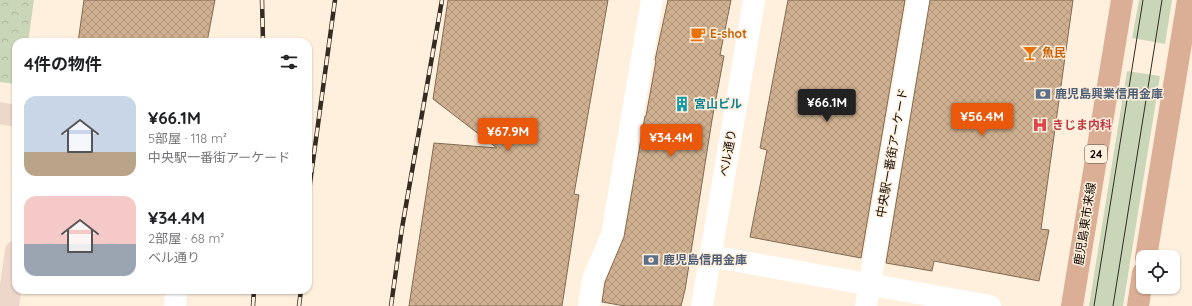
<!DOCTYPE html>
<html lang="ja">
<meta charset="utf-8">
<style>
body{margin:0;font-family:Quicksand,"Noto Sans JP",sans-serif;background:#f6f6f6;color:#202124;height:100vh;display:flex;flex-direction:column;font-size:15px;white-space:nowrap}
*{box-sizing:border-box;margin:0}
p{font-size:13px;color:#757577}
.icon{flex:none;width:22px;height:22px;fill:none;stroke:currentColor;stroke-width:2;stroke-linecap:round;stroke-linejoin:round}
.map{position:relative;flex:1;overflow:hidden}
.side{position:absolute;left:12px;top:38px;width:300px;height:256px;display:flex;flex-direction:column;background:#fff;border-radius:12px;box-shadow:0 1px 3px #0004}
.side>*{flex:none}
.fabs{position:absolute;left:1136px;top:250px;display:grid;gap:8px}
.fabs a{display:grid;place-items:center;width:44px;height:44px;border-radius:8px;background:#fff;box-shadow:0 1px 3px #0004;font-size:20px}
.price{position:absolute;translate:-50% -34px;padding:0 9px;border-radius:4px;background:#ea580c;color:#fff;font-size:13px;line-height:26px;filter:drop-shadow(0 1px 2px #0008)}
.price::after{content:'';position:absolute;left:50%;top:24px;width:12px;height:9px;margin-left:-6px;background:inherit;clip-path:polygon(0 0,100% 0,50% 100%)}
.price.selected{background:#222;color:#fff}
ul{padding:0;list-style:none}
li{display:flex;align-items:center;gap:12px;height:100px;padding:0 12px}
li span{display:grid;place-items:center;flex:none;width:112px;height:80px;border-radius:12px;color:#555}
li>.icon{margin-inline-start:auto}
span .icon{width:48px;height:48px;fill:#fffc;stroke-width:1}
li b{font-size:17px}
h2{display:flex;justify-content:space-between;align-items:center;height:48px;padding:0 12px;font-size:17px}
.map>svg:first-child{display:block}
.grass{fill:#c9d7b8}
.park{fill:url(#park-crowns)}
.building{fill:url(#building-cross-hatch);stroke:#826a51}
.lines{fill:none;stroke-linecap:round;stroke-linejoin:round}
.street{stroke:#fff;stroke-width:22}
.secondary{stroke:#edd7ca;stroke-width:22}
.primary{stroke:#dbaf95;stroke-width:22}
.tram{stroke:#342b22;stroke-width:1}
.rail-casing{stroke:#342b22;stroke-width:4.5}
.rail{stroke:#fff0de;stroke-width:3;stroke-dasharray:9;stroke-linecap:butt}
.labels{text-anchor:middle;stroke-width:3;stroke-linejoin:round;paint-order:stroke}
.shield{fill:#fff0de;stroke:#594f44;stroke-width:1}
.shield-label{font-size:11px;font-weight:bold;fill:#120a02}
.food-label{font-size:12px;font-weight:bold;fill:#c56008;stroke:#fff0de;text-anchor:start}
.service-label{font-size:12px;font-weight:bold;fill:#4e5e75;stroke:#fff0de;text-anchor:start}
.culture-label{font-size:12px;font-weight:bold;fill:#0d838f;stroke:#fff0de;text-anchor:start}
.health-label{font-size:12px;font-weight:bold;fill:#be3a42;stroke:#fff0de;text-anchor:start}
.street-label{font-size:12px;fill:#120a02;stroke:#fff0de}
</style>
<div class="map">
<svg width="1192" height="306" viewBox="0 0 1192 306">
<defs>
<pattern id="park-crowns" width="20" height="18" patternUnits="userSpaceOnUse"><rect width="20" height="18" fill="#c9d7b8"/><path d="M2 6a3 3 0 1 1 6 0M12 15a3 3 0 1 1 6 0" fill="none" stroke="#acb79d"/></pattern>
<pattern id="building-cross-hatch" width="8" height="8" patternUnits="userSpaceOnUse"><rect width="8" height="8" fill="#cfb090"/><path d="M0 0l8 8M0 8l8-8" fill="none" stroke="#b1967b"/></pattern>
</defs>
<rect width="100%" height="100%" fill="#fff0de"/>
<path class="grass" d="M1139,0H1172L1165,44L1132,38Z
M1127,71L1160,76L1123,306H1089Z"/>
<path class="park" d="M0,0H34L28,42H16V84L0,82Z"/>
<path class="building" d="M84,0H215L207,42H78Z
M448,0H608L574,194L579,195L562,306H409L434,143L497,148L433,99Z
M668,0H731L720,55L724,56L712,120L685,290L681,306H625L602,302L605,282L624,237L645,116H646L656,61L655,60Z
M788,0H905L861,258L750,237L767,150L760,148Z
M930,0H1073L1041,229L1049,230L1039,281L934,261L932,271L886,263Z"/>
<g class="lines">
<path class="street" d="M710,256L990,306
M175,306L176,290
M589,306L593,279L612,235L652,0
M702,306L754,0
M866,306L918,0"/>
<path class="secondary" d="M0,113L16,116
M8,306L16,251"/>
<path class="primary" d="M1146,257L1188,0
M1072,306L1122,0
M1138,306L1143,273"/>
<path class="tram" d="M1094,306L1143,0
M1113,306L1162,0"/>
<g class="rail-casing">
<path id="rail" d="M262,0L263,42
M308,208L310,183L335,0
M253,306L254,290
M299,306L301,290
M391,306L402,228L442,0"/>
</g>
<use href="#rail" class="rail"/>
</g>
<defs>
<g id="cafe-bare" transform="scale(1.2)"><path d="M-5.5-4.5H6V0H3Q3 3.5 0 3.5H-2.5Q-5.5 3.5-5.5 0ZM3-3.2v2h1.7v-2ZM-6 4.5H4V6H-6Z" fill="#e8710a" stroke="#fff0de" stroke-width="2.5" paint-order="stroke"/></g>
<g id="bar-bare" transform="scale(1.2)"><path d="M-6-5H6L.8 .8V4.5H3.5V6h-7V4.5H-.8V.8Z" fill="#e8710a" stroke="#fff0de" stroke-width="2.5" paint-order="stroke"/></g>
<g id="bank-bare" transform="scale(1.2)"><path d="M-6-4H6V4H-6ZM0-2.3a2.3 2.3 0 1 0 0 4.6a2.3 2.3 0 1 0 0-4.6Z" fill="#5c6f8a" stroke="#fff0de" stroke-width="2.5" paint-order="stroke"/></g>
<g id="building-bare" transform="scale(1.2)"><path d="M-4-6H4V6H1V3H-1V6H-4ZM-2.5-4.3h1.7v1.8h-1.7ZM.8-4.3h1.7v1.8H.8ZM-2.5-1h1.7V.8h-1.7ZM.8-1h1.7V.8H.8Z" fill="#0f9aa8" stroke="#fff0de" stroke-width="2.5" paint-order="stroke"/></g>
<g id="hospital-bare" transform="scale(1.2)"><path d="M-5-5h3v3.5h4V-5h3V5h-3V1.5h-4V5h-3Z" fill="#e0444e" stroke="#fff0de" stroke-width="2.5" paint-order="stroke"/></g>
</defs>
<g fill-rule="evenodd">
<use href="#cafe-bare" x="698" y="34"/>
<use href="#bar-bare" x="1030" y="53"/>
<use href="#bank-bare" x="1043" y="94"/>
<use href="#building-bare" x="682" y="104"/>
<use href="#hospital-bare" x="1040" y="125"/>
<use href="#bank-bare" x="651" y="260"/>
</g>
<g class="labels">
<rect class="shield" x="1085" y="145" width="22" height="18" rx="3"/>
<g class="shield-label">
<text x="1096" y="158">24</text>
</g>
<g class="food-label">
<text x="710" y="38">E-shot</text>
<text x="1042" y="57">魚民</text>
</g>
<g class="service-label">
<text x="1055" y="98">鹿児島興業信用金庫</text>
<text x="663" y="264">鹿児島信用金庫</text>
</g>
<g class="culture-label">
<text x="694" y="108">宮山ビル</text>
</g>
<g class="health-label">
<text x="1052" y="129">きじま内科</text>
</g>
<g class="street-label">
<text transform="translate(728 153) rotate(-80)" y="4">ベル通り</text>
<text transform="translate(892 153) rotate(-80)" y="4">中央駅一番街アーケード</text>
<text transform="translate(1085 224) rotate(-81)" y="4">鹿児島東市来線</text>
</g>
</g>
</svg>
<div class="fabs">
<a><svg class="icon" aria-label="locate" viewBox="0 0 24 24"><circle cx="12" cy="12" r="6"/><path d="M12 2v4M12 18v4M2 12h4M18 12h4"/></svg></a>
</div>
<b class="price selected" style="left:827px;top:123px">¥66.1M</b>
<b class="price" style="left:982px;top:137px">¥56.4M</b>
<b class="price" style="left:508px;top:152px">¥67.9M</b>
<b class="price" style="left:671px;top:158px">¥34.4M</b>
<section class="side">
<h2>4件の物件<svg class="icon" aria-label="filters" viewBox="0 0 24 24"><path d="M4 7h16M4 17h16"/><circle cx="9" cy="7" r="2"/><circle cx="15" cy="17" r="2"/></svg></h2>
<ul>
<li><span style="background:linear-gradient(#c9d6e8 70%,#b9a48a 0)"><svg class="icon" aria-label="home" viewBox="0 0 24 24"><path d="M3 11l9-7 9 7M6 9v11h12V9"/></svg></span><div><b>¥66.1M</b><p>5部屋 · 118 m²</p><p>中央駅一番街アーケード</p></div></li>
<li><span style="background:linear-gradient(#f6c9c9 60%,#9aa5b1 0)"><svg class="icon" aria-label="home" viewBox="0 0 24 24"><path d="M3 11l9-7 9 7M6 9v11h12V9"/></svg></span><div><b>¥34.4M</b><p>2部屋 · 68 m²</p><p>ベル通り</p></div></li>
</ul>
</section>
</div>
